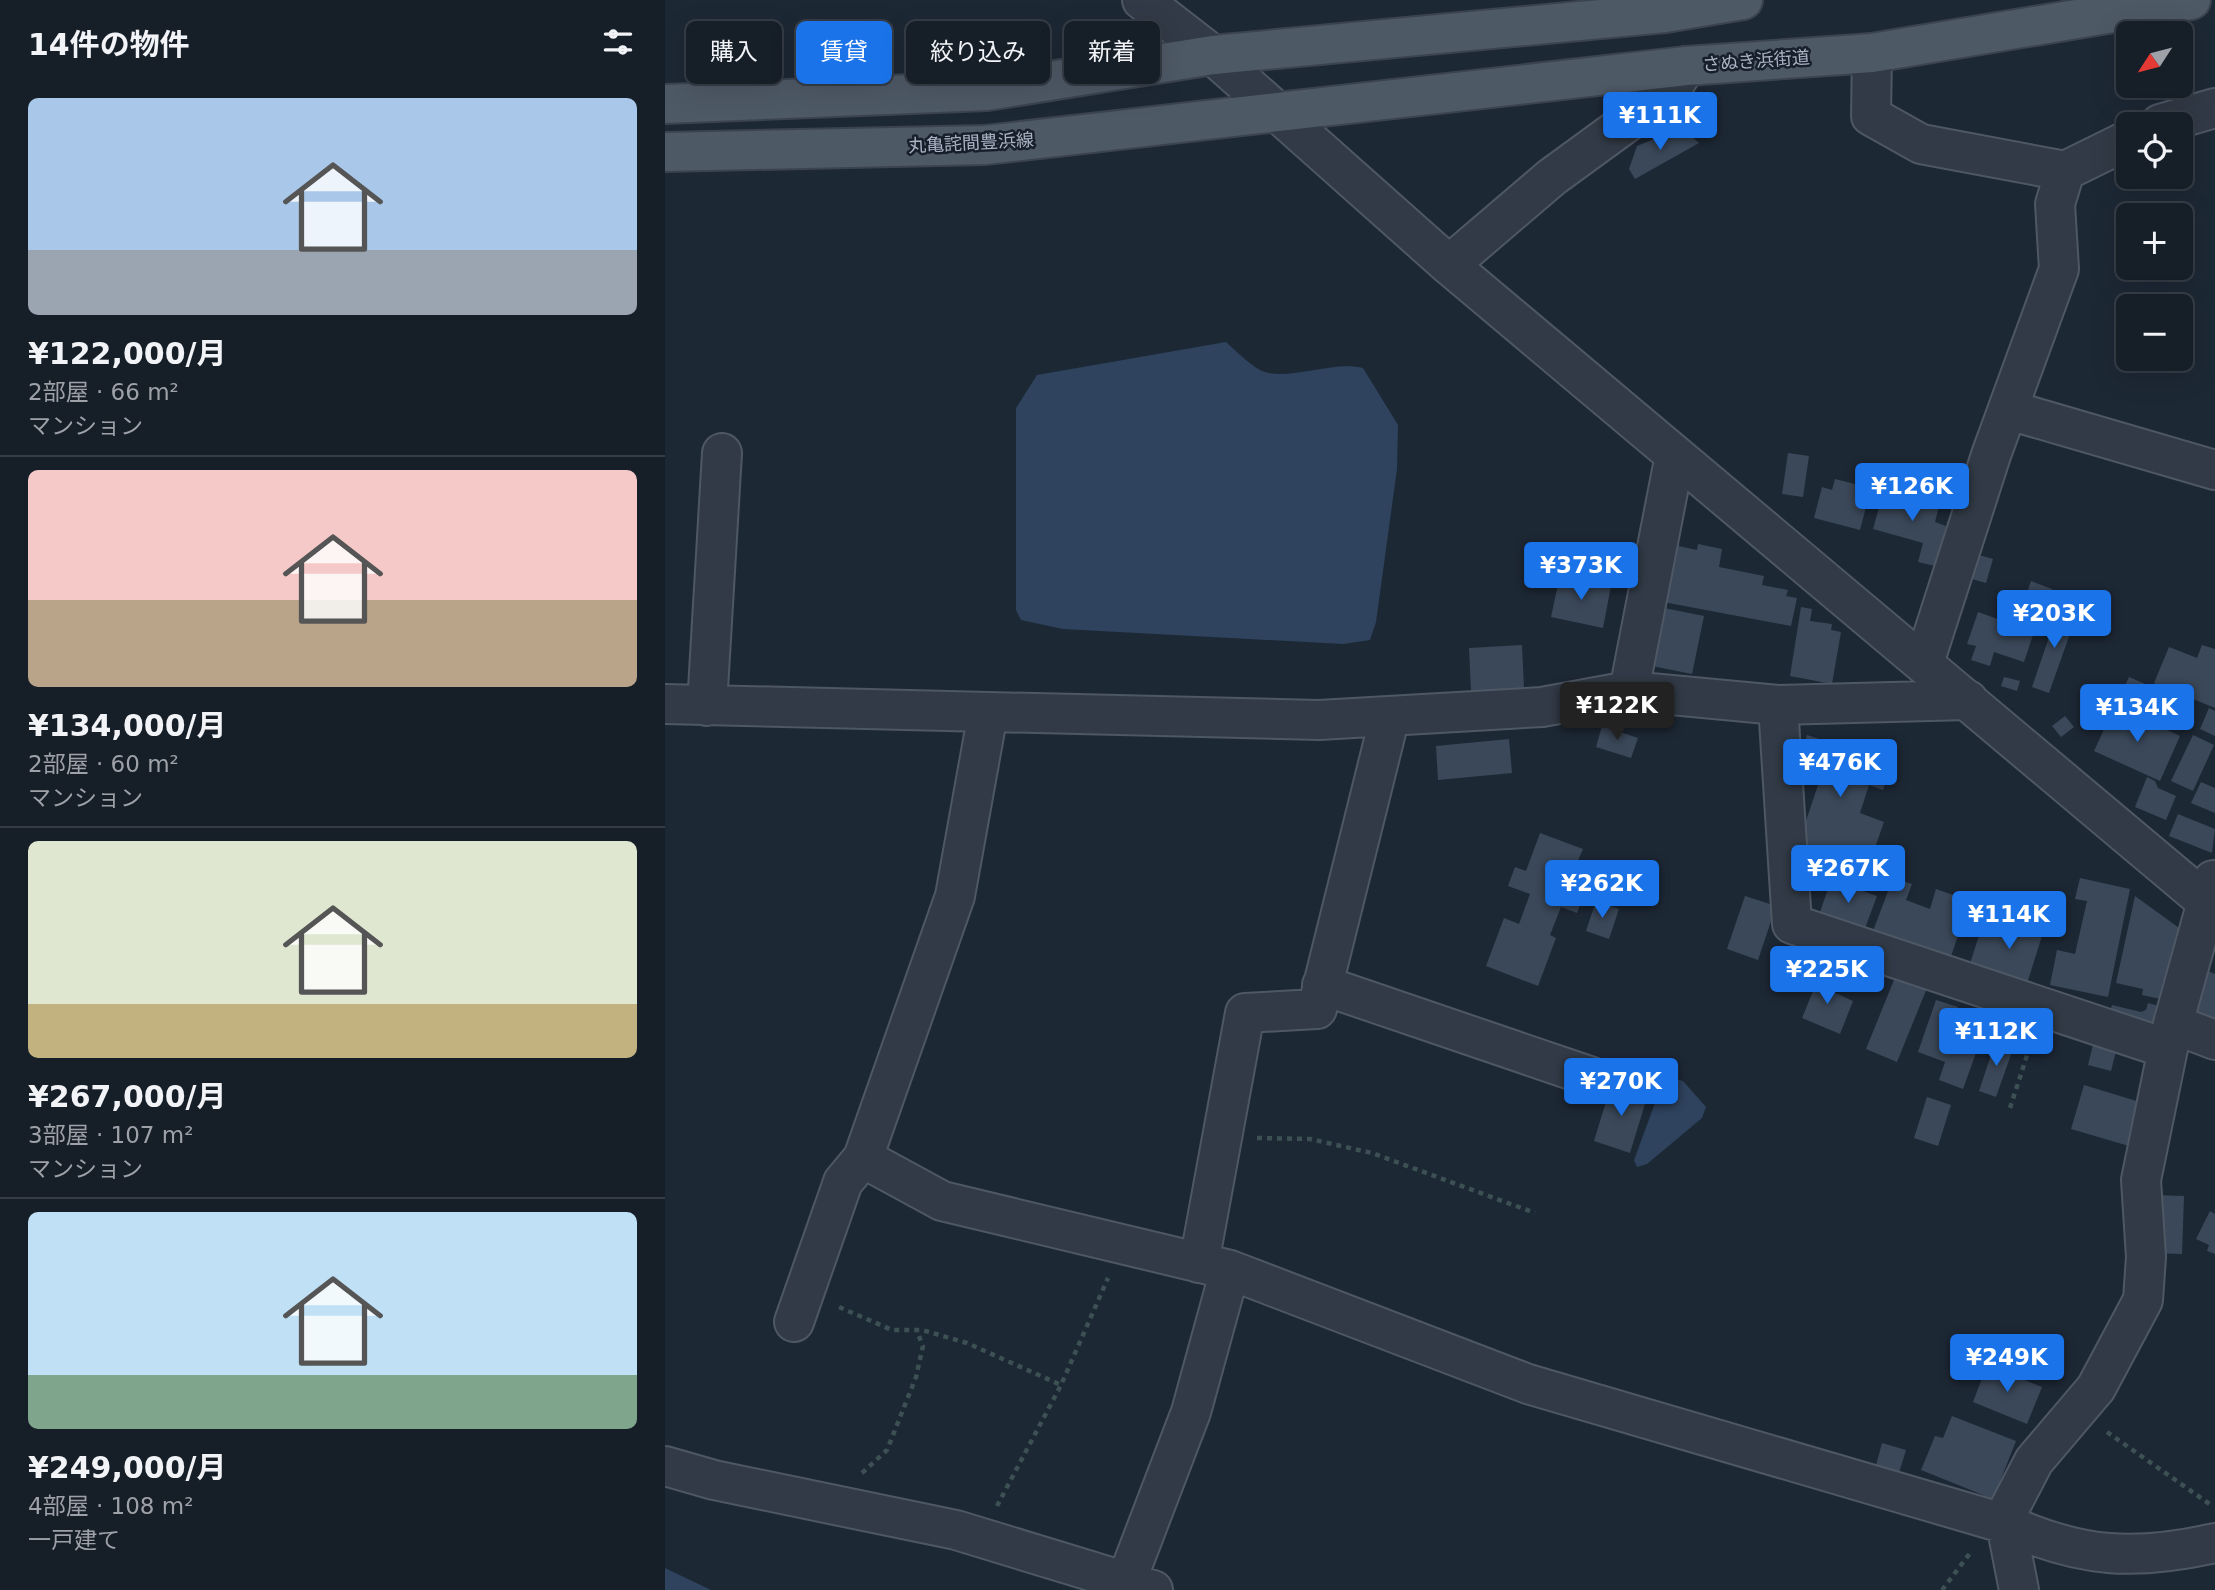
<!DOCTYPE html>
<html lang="ja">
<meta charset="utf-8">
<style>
body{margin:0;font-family:"DejaVu Sans","Noto Sans JP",sans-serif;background:#232b34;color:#f1f3f6;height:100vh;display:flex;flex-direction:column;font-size:26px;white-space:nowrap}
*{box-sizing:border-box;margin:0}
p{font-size:23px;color:#9ea2a8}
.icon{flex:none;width:38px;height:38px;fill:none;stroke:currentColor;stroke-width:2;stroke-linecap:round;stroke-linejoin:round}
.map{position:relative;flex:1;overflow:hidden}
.panel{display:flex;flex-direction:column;background:#161e28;width:665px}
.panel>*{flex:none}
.hud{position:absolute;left:21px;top:21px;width:665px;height:63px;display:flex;gap:14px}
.needle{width:46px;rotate:234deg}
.buttons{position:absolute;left:1451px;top:21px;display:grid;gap:14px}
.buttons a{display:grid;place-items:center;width:77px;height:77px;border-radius:10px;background:#161e28;box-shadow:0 7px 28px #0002,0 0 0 2px #353c45;font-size:35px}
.price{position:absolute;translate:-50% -60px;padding:0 16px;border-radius:7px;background:#1a73e8;color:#fff;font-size:23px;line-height:46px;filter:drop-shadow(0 2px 4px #0008)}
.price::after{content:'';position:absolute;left:50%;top:42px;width:21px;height:16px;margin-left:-10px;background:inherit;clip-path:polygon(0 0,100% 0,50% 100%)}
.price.active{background:#222;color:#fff}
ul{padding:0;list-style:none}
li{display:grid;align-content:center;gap:14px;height:371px;padding:0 28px}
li+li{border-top:2px solid #353c45}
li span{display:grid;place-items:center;height:217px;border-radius:10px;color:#555}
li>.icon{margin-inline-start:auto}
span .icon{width:126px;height:126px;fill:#fffc;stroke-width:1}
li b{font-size:30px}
h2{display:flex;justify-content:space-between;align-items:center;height:84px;padding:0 28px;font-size:30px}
.chip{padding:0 24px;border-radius:10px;background:#161e28;box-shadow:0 7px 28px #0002,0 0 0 2px #353c45;font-size:24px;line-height:63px}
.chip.active{background:#1a73e8;color:#fff}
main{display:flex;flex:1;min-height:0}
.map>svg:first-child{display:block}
.water{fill:#2f435e}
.building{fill:#3b4859}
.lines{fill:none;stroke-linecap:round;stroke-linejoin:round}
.minor-casing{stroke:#4e5764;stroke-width:42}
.major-casing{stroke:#3a434f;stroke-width:42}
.path{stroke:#3d5154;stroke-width:4.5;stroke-dasharray:5 5;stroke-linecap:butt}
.minor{stroke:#313a46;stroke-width:38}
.major{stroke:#4e5966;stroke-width:38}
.labels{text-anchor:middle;stroke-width:5;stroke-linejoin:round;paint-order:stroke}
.street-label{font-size:18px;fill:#aab4c4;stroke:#171f2a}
</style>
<main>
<section class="panel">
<h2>14件の物件<svg class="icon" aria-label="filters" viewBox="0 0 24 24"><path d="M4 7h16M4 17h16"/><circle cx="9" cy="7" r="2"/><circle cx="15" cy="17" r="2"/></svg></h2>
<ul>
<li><span style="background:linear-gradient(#a9c7e8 70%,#9aa5b1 0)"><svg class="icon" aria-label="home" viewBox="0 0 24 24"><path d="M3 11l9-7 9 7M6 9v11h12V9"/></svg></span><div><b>¥122,000/月</b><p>2部屋 · 66 m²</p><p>マンション</p></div></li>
<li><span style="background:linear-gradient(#f6c9c9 60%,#b9a48a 0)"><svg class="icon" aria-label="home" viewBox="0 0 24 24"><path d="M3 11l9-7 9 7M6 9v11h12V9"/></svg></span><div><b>¥134,000/月</b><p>2部屋 · 60 m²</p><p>マンション</p></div></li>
<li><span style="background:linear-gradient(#dfe7d0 75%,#c2b280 0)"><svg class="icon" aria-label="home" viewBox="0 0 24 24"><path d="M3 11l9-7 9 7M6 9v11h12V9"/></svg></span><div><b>¥267,000/月</b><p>3部屋 · 107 m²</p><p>マンション</p></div></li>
<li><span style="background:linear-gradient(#bfe0f5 75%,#7fa58c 0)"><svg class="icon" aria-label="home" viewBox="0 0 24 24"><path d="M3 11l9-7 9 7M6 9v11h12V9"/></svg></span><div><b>¥249,000/月</b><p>4部屋 · 108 m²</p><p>一戸建て</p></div></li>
</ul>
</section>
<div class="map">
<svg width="1550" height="1590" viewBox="0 0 1550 1590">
<rect width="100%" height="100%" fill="#1d2835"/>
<path class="water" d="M561,342C571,351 583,363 595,370C620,383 667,360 698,368L733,425L732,469L711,622L705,640L678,644L398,629L356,620L351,610V408L372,375Z
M1006,1078L1018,1081L1041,1107L1037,1118L982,1164L972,1167L969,1160L996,1087Z
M0,1568L2,1569L46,1590H0Z"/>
<path class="building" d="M1006,132L1024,134L1034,143L970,179L964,169L972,146Z
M1123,453L1144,456L1138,497L1117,494Z
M1170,479L1206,488L1195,530L1149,518L1157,487L1167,490Z
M1219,490L1274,506L1270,522L1281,526L1270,566L1253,562L1258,543L1208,529Z
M1004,544L1032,550L1033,544L1057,549L1054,567L1099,576L1097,585L1123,590L1121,596L1132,598L1126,626L993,601Z
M1314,555L1328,559L1321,583L1307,579Z
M895,575L946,586L938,628L886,617Z
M1366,581L1387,589L1375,623L1363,618L1367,607L1358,604Z
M1136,607L1147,609L1145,621L1167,624L1166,630L1176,632L1167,684L1125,676Z
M999,608L1039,616L1027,674L977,664Z
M1394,608L1412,614L1384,693L1367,687Z
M1313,612L1369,632L1359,662L1329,652L1325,666L1306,660L1311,646L1302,644Z
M857,645L859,688L806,691L804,648Z
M1537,645L1550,649V708L1489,683L1504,647L1532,658Z
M1339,677L1355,681L1352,691L1336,686Z
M1464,677L1485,686L1482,692L1476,689L1474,694L1459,688Z
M1450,706L1515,736L1495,781L1429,751Z
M1544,708L1550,711V736L1535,729Z
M1400,716L1409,727L1396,737L1387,726Z
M937,726L973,738L966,758L931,747Z
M1142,735L1194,752L1193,756L1226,768L1218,790L1204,785L1195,813L1219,822L1206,859L1182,858L1134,842L1154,782L1129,773Z
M1528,735L1549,745L1528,791L1506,781Z
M844,739L847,773L773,780L771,746Z
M1482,777L1490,781L1493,788L1511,796L1501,820L1470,807Z
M1536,782L1550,788V813L1526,803Z
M1513,814L1550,829L1547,853L1504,836Z
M875,833L918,849L912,863L929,869L912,913L896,907L885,935L891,938L873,986L821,966L839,918L854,924L865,894L843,886L850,867L861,871Z
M1228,878L1247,884L1241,900L1265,909L1271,889L1305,901L1285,959L1208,931Z
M1415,878L1465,889L1443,997L1385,985L1392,950L1410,954L1422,901L1410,899Z
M1166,880L1212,896L1199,931L1154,915Z
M1080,896L1111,906L1093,960L1062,949Z
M1470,896L1521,933L1505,1001L1477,995L1478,989L1451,983Z
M931,901L954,909L944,939L921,931Z
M1352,914L1381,923L1361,987L1303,970L1317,926L1346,935Z
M1534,967L1550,974V1022L1525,1012Z
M1155,974L1169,979L1164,990L1188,1001L1175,1034L1137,1018Z
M1231,975L1262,988L1232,1062L1201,1049Z
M1271,1000L1293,1007L1291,1014L1321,1025L1298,1089L1274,1080L1280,1062L1253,1052Z
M1483,1003L1505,1009L1500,1029L1443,1018L1447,1005L1476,1012L1481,1010Z
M1331,1040L1349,1046L1331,1097L1314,1091Z
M1429,1041L1452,1047L1446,1071L1423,1065Z
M947,1082L983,1094L965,1153L929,1141Z
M1419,1085L1478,1103L1464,1146L1406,1129Z
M1262,1097L1286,1105L1273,1146L1249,1138Z
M1487,1195L1519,1196L1517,1254L1486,1253Z
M1545,1211L1550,1214V1254L1542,1251L1544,1245L1531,1239Z
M1322,1365L1377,1387L1362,1424L1308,1402Z
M1287,1416L1351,1441L1328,1499L1256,1470L1270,1436L1278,1438Z
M1217,1443L1241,1450L1233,1476L1210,1469Z"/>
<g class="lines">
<g class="minor-casing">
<path id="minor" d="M477,0L548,55L784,265L1550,909
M1207,53L1206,116L1256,144L1400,171L1463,140
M1495,124L1550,108
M784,265L887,177L1005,91L1021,66
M1344,410L1550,470
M1259,663L1326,455L1394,269L1390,204L1400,171
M964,691L1010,455
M0,704L654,720L877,707L964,691L1113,705L1303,700
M1113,705L1127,924L1503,1049
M42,706L57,453
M323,713L290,896L198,1158L277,1201L565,1270L863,1384L1341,1524C1416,1558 1470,1561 1550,1543
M657,985L927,1077
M1508,1024L1550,1040
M534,1263L580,1013L652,1009L725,716
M129,1322L178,1182L198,1158
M0,1466L49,1480L291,1530L488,1590
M461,1582L526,1412L565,1270
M1354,1590L1341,1524L1344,1509L1369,1461L1431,1388L1478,1300L1481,1257L1476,1180L1508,1024L1548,880"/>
</g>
<g class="major-casing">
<path id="major" d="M0,104L322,91L548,55L1000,13L1078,0
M0,152L320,145L1021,66L1207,53L1526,0"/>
</g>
<path class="path" d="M1345,1108L1366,1043
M592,1138L645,1139L707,1153L870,1213
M174,1307L227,1330H257L302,1343L396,1385
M1442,1432L1546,1505
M197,1473L222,1450L251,1377L258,1346L251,1329
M332,1506L396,1385L443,1278
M1277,1590L1306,1552"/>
<use href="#minor" class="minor"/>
<use href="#major" class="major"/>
</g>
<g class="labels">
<g class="street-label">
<text transform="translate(1091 61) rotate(-4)" y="6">さぬき浜街道</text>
<text transform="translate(306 143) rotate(-3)" y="6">丸亀詫間豊浜線</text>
</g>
</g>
</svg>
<div class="buttons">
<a><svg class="needle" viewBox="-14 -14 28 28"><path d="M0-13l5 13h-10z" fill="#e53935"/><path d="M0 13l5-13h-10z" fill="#9ea2a8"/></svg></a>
<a><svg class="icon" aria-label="locate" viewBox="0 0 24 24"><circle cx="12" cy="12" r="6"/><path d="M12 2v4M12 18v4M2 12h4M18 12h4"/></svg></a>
<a>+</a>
<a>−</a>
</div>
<b class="price" style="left:995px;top:152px">¥111K</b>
<b class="price" style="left:1247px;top:523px">¥126K</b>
<b class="price" style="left:916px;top:602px">¥373K</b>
<b class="price" style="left:1389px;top:650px">¥203K</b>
<b class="price active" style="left:952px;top:742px">¥122K</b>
<b class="price" style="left:1472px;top:744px">¥134K</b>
<b class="price" style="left:1175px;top:799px">¥476K</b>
<b class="price" style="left:1183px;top:905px">¥267K</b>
<b class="price" style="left:937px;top:920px">¥262K</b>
<b class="price" style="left:1344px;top:951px">¥114K</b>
<b class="price" style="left:1162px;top:1006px">¥225K</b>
<b class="price" style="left:1331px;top:1068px">¥112K</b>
<b class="price" style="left:956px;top:1118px">¥270K</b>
<b class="price" style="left:1342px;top:1394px">¥249K</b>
<div class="hud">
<a class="chip">購入</a>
<a class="chip active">賃貸</a>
<a class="chip">絞り込み</a>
<a class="chip">新着</a>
</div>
</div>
</main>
